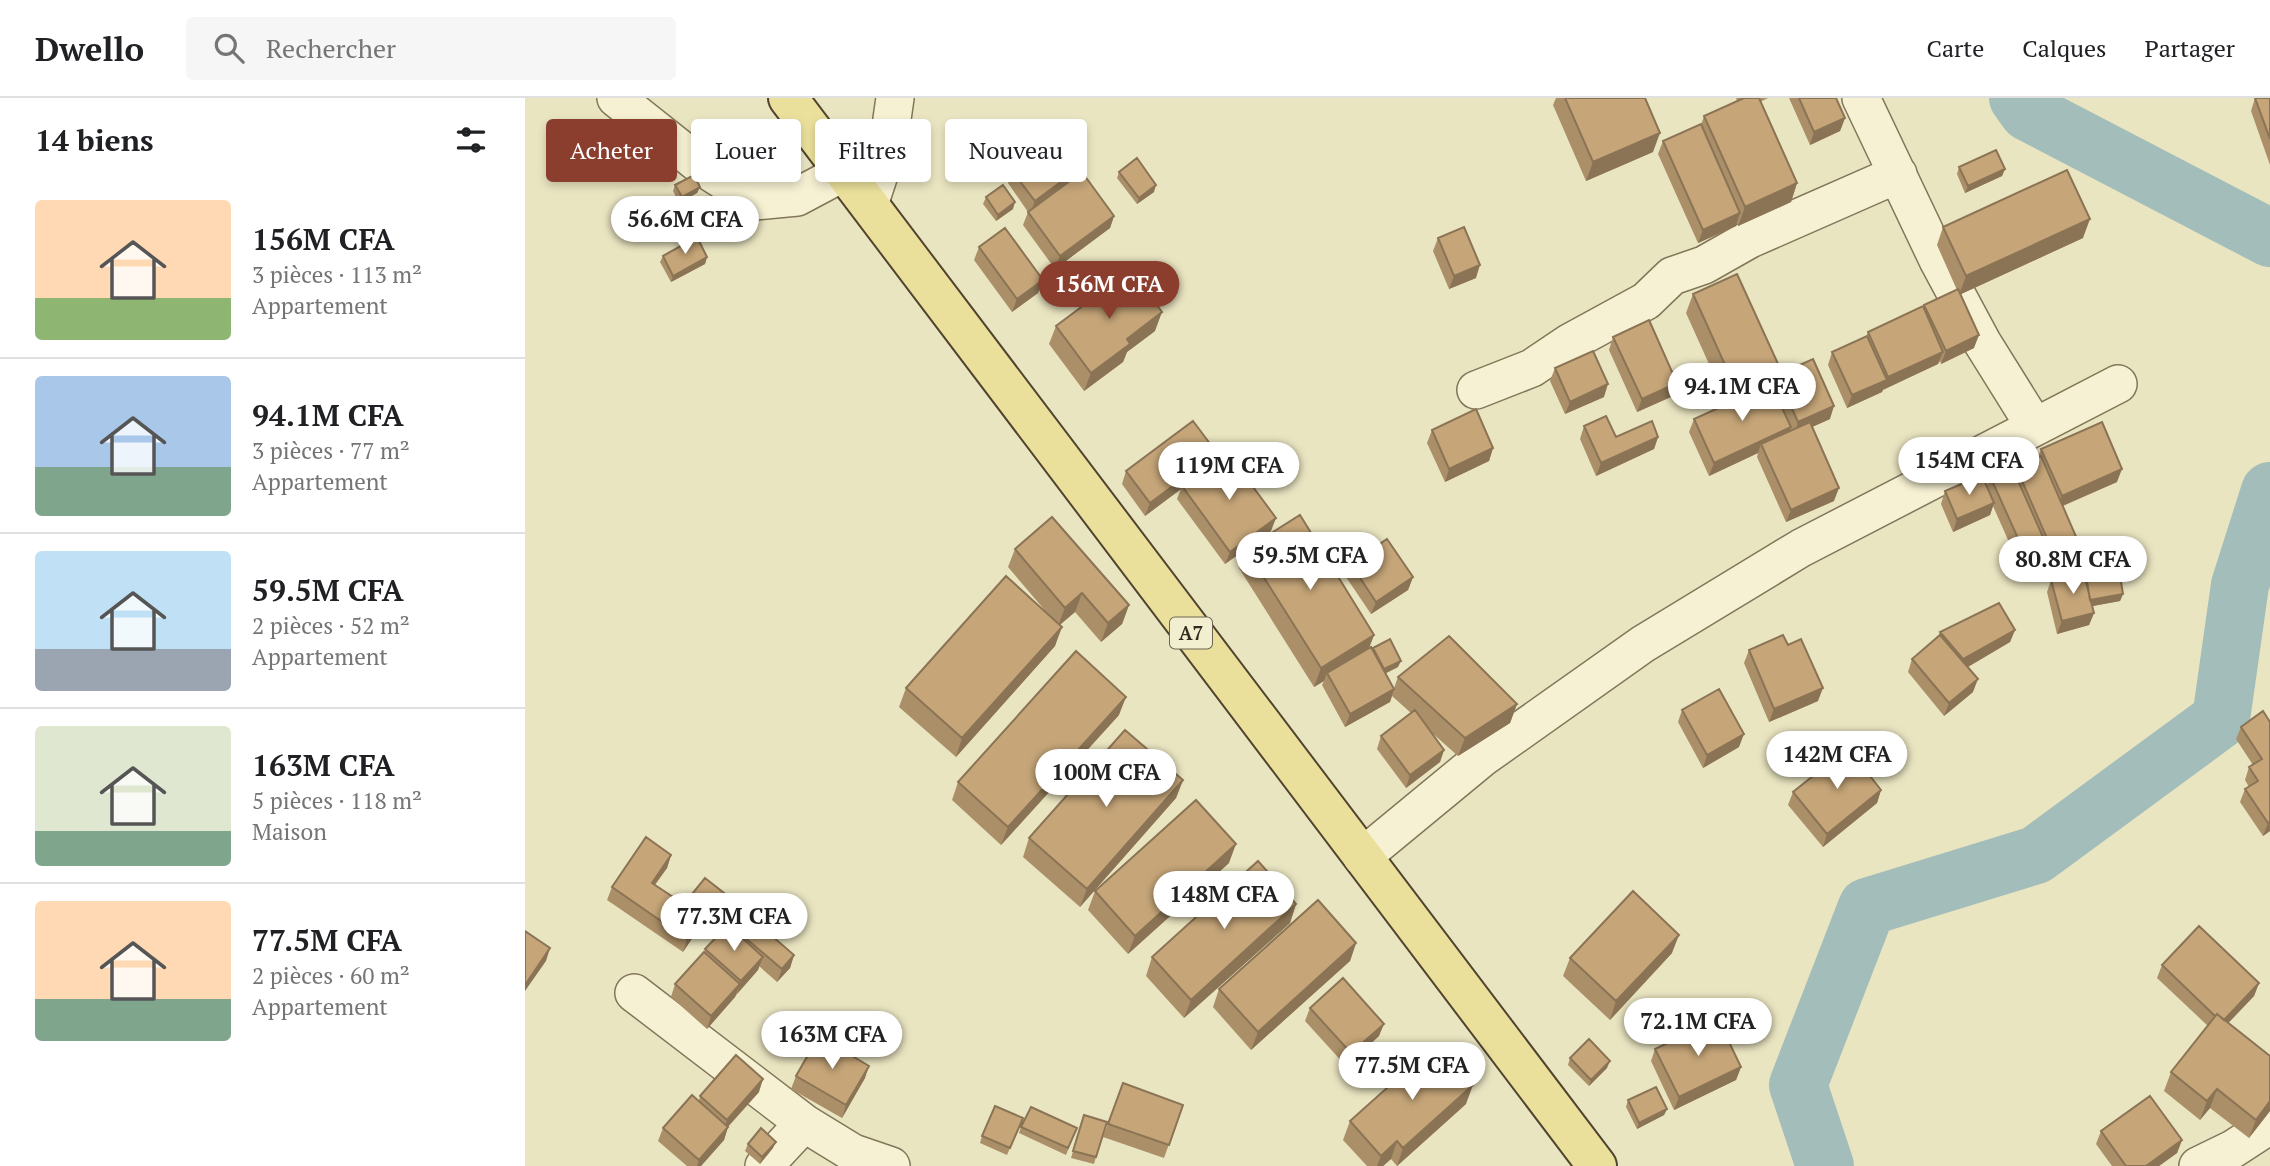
<!DOCTYPE html>
<html lang="fr">
<meta charset="utf-8">
<style>
body{margin:0;font-family:"PT Serif",serif;background:#f6f6f6;color:#202124;height:100vh;display:flex;flex-direction:column;font-size:26px;white-space:nowrap}
*{box-sizing:border-box;margin:0}
p{font-size:23px;color:#757577}
.icon{flex:none;width:38px;height:38px;fill:none;stroke:currentColor;stroke-width:2;stroke-linecap:round;stroke-linejoin:round}
.map{position:relative;flex:1;overflow:hidden}
.drawer{display:flex;flex-direction:column;background:#fff;width:525px}
.drawer>*{flex:none}
.guide{position:absolute;left:21px;top:21px;width:665px;height:63px;display:flex;gap:14px}
.price{position:absolute;translate:-50% -60px;padding:0 16px;border-radius:24px;background:#fff;color:#222;font-size:23px;line-height:46px;filter:drop-shadow(0 2px 4px #0008)}
.price::after{content:'';position:absolute;left:50%;top:42px;width:21px;height:16px;margin-left:-10px;background:inherit;clip-path:polygon(0 0,100% 0,50% 100%)}
.price.on{background:#8c3e2e;color:#fff}
ul{padding:0;list-style:none}
li{display:flex;align-items:center;gap:21px;height:175px;padding:0 35px}
li+li{border-top:2px solid #e0e0e0}
li span{display:grid;place-items:center;flex:none;width:196px;height:140px;border-radius:7px;color:#555}
li>.icon{margin-inline-start:auto}
span .icon{width:84px;height:84px;fill:#fffc;stroke-width:1}
li b{font-size:30px}
h2{display:flex;justify-content:space-between;align-items:center;height:84px;padding:0 35px;font-size:30px}
.chip{padding:0 24px;border-radius:7px;background:#fff;box-shadow:0 4px 10px #0003;font-size:24px;line-height:63px}
.chip.on{background:#8c3e2e;color:#fff}
header{display:flex;align-items:center;gap:42px;box-sizing:border-box;height:98px;padding:0 35px;background:#fff;border-bottom:2px solid #e0e0e0}
header strong{font-size:33px}
nav{display:flex;gap:38px;margin-inline-start:auto;font-size:24px}
.search{width:490px;height:63px;background:#f6f6f6;display:flex;align-items:center;gap:18px;box-sizing:border-box;padding:0 24px;border-radius:7px;color:#757577;font-size:26px}
main{display:flex;flex:1;min-height:0}
.map>svg:first-child{display:block}
.lines{fill:none;stroke-linecap:round;stroke-linejoin:round}
.river{stroke:#a3bdba;stroke-width:58}
.minor-casing{stroke:#82765a;stroke-width:40}
.major-casing{stroke:#50442e;stroke-width:42}
.minor{stroke:#f6f1d3;stroke-width:37}
.major{stroke:#ebe09b;stroke-width:38}
.wall{fill:#aa8f68}
.shaded-wall{fill:#8b7455}
.building{fill:#c6a679;stroke:#8b7455;stroke-width:2}
.labels{text-anchor:middle;stroke-width:5;stroke-linejoin:round;paint-order:stroke}
.shield{fill:#f2eed0;stroke:#6c6653;stroke-width:2}
.shield-label{font-size:19px;font-weight:bold;fill:#332b1d}
</style>
<header>
<strong>Dwello</strong>
<div class="search"><svg class="icon" aria-label="search" viewBox="0 0 24 24"><circle cx="10" cy="10" r="6"/><path d="M15 15l6 6"/></svg>Rechercher</div>
<nav><a>Carte</a><a>Calques</a><a>Partager</a></nav>
</header>
<main>
<section class="drawer">
<h2>14 biens<svg class="icon" aria-label="filters" viewBox="0 0 24 24"><path d="M4 7h16M4 17h16"/><circle cx="9" cy="7" r="2"/><circle cx="15" cy="17" r="2"/></svg></h2>
<ul>
<li><span style="background:linear-gradient(#ffd9b3 70%,#8fb573 0)"><svg class="icon" aria-label="home" viewBox="0 0 24 24"><path d="M3 11l9-7 9 7M6 9v11h12V9"/></svg></span><div><b>156M CFA</b><p>3 pièces · 113 m²</p><p>Appartement</p></div></li>
<li><span style="background:linear-gradient(#a9c7e8 65%,#7fa58c 0)"><svg class="icon" aria-label="home" viewBox="0 0 24 24"><path d="M3 11l9-7 9 7M6 9v11h12V9"/></svg></span><div><b>94.1M CFA</b><p>3 pièces · 77 m²</p><p>Appartement</p></div></li>
<li><span style="background:linear-gradient(#bfe0f5 70%,#9aa5b1 0)"><svg class="icon" aria-label="home" viewBox="0 0 24 24"><path d="M3 11l9-7 9 7M6 9v11h12V9"/></svg></span><div><b>59.5M CFA</b><p>2 pièces · 52 m²</p><p>Appartement</p></div></li>
<li><span style="background:linear-gradient(#dfe7d0 75%,#7fa58c 0)"><svg class="icon" aria-label="home" viewBox="0 0 24 24"><path d="M3 11l9-7 9 7M6 9v11h12V9"/></svg></span><div><b>163M CFA</b><p>5 pièces · 118 m²</p><p>Maison</p></div></li>
<li><span style="background:linear-gradient(#ffd9b3 70%,#7fa58c 0)"><svg class="icon" aria-label="home" viewBox="0 0 24 24"><path d="M3 11l9-7 9 7M6 9v11h12V9"/></svg></span><div><b>77.5M CFA</b><p>2 pièces · 60 m²</p><p>Appartement</p></div></li>
</ul>
</section>
<div class="map">
<svg width="1745" height="1068" viewBox="0 0 1745 1068">
<rect width="100%" height="100%" fill="#eae5c1"/>
<g class="lines">
<path class="river" d="M1493,0L1503,14L1745,140
M1300,1068L1273,987L1342,809L1511,757L1696,621L1715,487L1745,393"/>
<g class="minor-casing">
<path id="minor" d="M91,0L179,70L230,103L272,99L319,74
M1336,0L1413,162L1457,244L1510,329
M344,107L363,49L370,0
M951,292L1007,270L1044,245L1121,203L1147,178L1179,167L1225,141L1373,76
M837,759L957,660L1118,546L1276,450L1593,286
M109,895L279,1025L328,1055L366,1068
M239,1068L279,1025
M1673,1068L1708,1051L1745,1027"/>
</g>
<g class="major-casing">
<path id="major" d="M263,0L1072,1068"/>
</g>
<use href="#minor" class="minor"/>
<use href="#major" class="major"/>
</g>
<path class="wall" d="M1031,0H1120L1128,54L1061,83L1028,7Z
M1211,0H1243L1235,4L1272,85L1266,104L1213,128L1212,124L1211,128L1173,145L1133,56L1138,43L1176,27L1179,18L1212,3Z
M1264,0H1311L1320,20L1315,33L1285,47Z
M1730,0H1745V67L1726,13Z
M1434,69L1480,71L1477,78L1440,95L1432,76Z
M487,73L549,80L589,118L585,130L530,171L498,127L503,114L483,85Z
M594,74L629,94L612,106L592,80Z
M150,87L175,89L172,95L154,105L148,93Z
M461,99L488,111L471,123L458,106Z
M1418,129L1558,140L1436,196L1449,250L1416,266L1415,263L1413,266L1358,291L1357,294L1322,310L1303,267L1307,254L1341,239L1343,234L1398,210L1399,207L1432,192L1412,147Z
M913,140L951,180L924,191L908,153Z
M454,149L513,195L487,214L449,162Z
M138,158L182,159L180,166L146,184L135,164Z
M1168,196L1254,268L1247,287L1248,289L1252,277L1305,321L1287,329L1309,403L1261,424L1232,359L1233,355L1184,378L1164,334L1169,321L1202,306L1161,215Z
M531,228L630,233L602,254L598,264L559,293L524,246Z
M1088,239L1152,285L1148,298L1112,314L1084,252Z
M1030,270L1079,299L1040,316L1025,283Z
M1059,328L1091,339H1133L1129,351L1071,378L1055,341Z
M907,332L968,350L964,363L920,384L902,345Z
M1516,351L1592,384L1538,408L1559,457L1555,470L1530,481L1558,476L1560,471L1598,496L1595,503L1567,508L1569,515L1564,527L1532,536L1522,494L1526,482L1529,481L1518,454L1516,459L1495,469L1468,408L1465,417L1428,434L1416,406L1420,393L1462,388L1465,378L1489,374L1491,369L1513,359Z
M688,366L746,433L700,466L652,401L656,391L620,418L597,386L601,373Z
M490,451L604,507L597,526L576,544L550,514L535,527L530,548L431,659L374,609L381,590L523,516L483,469Z
M721,451L849,537L844,550L848,552V550L873,569L861,575L869,590L873,579L992,606L985,625L933,658L906,634L919,652L915,664L881,690L852,651L856,638L886,615L867,598L865,604L820,629L797,587L799,583L789,589L714,470Z
M826,466L888,479L883,492L846,516L821,479Z
M1490,532L1485,544L1443,569L1448,594L1419,618L1383,574L1387,561L1413,539L1415,534Z
M1263,547L1293,603L1244,624L1219,565L1224,552Z
M1157,612L1214,649L1178,670L1153,624Z
M594,617L476,747L427,702L433,684Z
M1745,624V733L1738,738L1715,704L1720,691L1724,689L1720,682L1724,669L1728,667L1711,641L1716,629Z
M658,682L651,700L555,809L498,759L504,740Z
M1356,692L1352,705L1298,749L1263,707L1268,694Z
M146,757L142,770L130,787L159,806L197,802L175,830L174,829L158,854L82,802L87,789Z
M704,765L603,856L563,812L570,793Z
M771,806L765,825L659,920L621,878L627,859Z
M204,826L269,857L265,870L252,884L234,868L233,872L212,896L210,899L182,931L146,899L150,886L179,854L180,851L204,828Z
M831,845L825,863L726,952L688,909L694,891Z
M1147,855L1085,922L1038,878L1045,860Z
M1637,867L1734,885L1729,898L1703,925L1745,1013L1724,1040L1685,1010L1675,1022L1639,993L1646,974L1683,928L1632,880Z
M785,910L854,938L821,968L780,923Z
M1130,951L1216,969L1211,982L1149,1012L1126,963Z
M1045,960L1082,970L1064,988L1043,967Z
M271,978L340,980L317,1020L266,991Z
M598,985L658,1007L639,1060L578,1039Z
M234,994L203,1029L199,1042L176,1068H162L133,1043L138,1030L174,1003L175,998Z
M1103,1002L1142,1011L1139,1017L1112,1031L1101,1009Z
M941,1006L872,1068L866,1061L858,1068H842L818,1042L825,1023Z
M559,1017L571,1059L569,1066L546,1060Z
M498,1020L482,1057L455,1045L457,1038Z
M496,1029L552,1030L541,1057L494,1035Z
M1576,1033L1657,1042L1652,1055L1634,1068H1587L1571,1046Z
M223,1046L248,1050L235,1066L220,1053Z"/>
<path class="shaded-wall" d="M1320,20L1315,33L1285,47L1289,34Z
M1135,35L1128,54L1061,83L1068,64Z
M553,71L548,84L505,116L510,103Z
M1480,71L1477,78L1440,95L1443,88Z
M1272,85L1266,104L1213,128L1220,109Z
M631,87L629,94L612,106L614,100Z
M175,89L172,95L154,105L157,99Z
M490,104L488,111L471,123L473,117Z
M1215,115L1211,128L1173,145L1178,132Z
M589,118L585,130L530,171L535,158Z
M1565,121L1558,140L1434,197L1441,178Z
M182,159L180,166L146,184L148,178Z
M955,167L951,180L924,191L929,178Z
M518,182L513,195L487,214L492,201Z
M637,214L630,233L602,254L598,264L559,293L566,275L602,241Z
M1454,237L1449,250L1416,266L1421,253Z
M1418,254L1413,266L1358,292L1363,279Z
M1254,268L1248,287L1203,308L1210,289Z
M1362,282L1357,294L1322,310L1327,297Z
M1152,285L1148,298L1112,314L1117,301Z
M1083,286L1079,299L1040,316L1045,304Z
M1309,308L1305,321L1269,337L1273,324Z
M1266,329L1261,342L1236,346L1233,355L1184,378L1189,365Z
M1133,339L1129,351L1071,378L1076,365Z
M968,350L964,363L920,384L924,371Z
M692,355L687,368L657,388L656,391L620,418L625,405Z
M1597,371L1592,384L1532,410L1537,398Z
M1314,390L1309,403L1261,424L1266,412Z
M1469,405L1465,417L1428,434L1432,421Z
M751,420L746,433L700,466L705,454Z
M1521,446L1516,459L1495,469L1500,456Z
M1559,457L1555,470L1529,481L1534,468Z
M888,479L883,492L846,516L851,504Z
M557,495L550,514L533,528L540,510Z
M1598,496L1595,503L1563,509L1565,502Z
M604,507L597,526L576,544L583,525Z
M1569,515L1564,527L1532,536L1537,523Z
M537,529L530,548L431,659L437,640Z
M1490,532L1485,544L1434,574L1438,561Z
M849,537L842,555L802,575L799,583L789,589L796,570Z
M876,563L873,569L857,577L859,571Z
M1453,581L1448,594L1419,618L1424,605Z
M1298,590L1293,603L1244,624L1249,611Z
M869,591L865,604L820,629L825,616Z
M601,599L594,617L476,747L483,729Z
M992,606L985,625L933,658L940,640Z
M1219,636L1214,649L1178,670L1182,657Z
M919,652L915,664L881,690L885,677Z
M658,682L651,700L555,809L562,791Z
M1356,692L1352,705L1298,749L1302,736Z
M1745,724V733L1738,738L1743,725Z
M711,746L704,765L603,856L610,838Z
M146,757L142,770L122,797L127,785Z
M199,795L197,802L175,830L177,823Z
M771,806L765,825L659,920L666,902Z
M178,819L173,832L158,854L162,841Z
M1154,837L1147,855L1085,922L1091,903Z
M831,845L825,863L726,952L733,934Z
M25,850L21,863L0,893V887Z
M269,857L265,870L252,884L257,871Z
M238,859L233,872L212,896L216,883Z
M1734,885L1729,898L1692,937L1697,924Z
M215,886L210,899L182,931L186,918Z
M859,926L854,938L821,968L826,955Z
M1085,963L1082,970L1064,988L1066,982Z
M344,968L340,980L317,1020L321,1007Z
M1216,969L1211,982L1149,1012L1154,999Z
M238,981L234,994L197,1035L202,1022Z
M948,987L941,1006L872,1068L878,1050Z
M1692,991L1685,1010L1675,1022L1682,1003Z
M1745,1003V1013L1724,1040L1731,1022Z
M1142,1011L1139,1017L1112,1031L1114,1025Z
M203,1029L199,1042L176,1068H172L174,1062Z
M1657,1042L1652,1055L1634,1068H1621Z
M872,1043L866,1061L858,1068H852L856,1058Z
M251,1044L248,1050L235,1066L237,1059Z"/>
<path class="building" d="M1040,0H1120L1135,35L1068,64Z
M1219,0H1234L1272,85L1220,109L1179,18Z
M1274,0H1311L1320,20L1289,34Z
M1730,0H1745V41Z
M1176,26L1215,115L1178,132L1138,43Z
M530,41L553,71L510,103L487,73Z
M1471,52L1480,71L1443,88L1434,69Z
M612,60L631,87L614,100L594,74Z
M1542,72L1565,121L1441,178L1418,129Z
M557,74L589,118L535,158L503,114Z
M169,77L175,89L157,99L150,87Z
M478,87L490,104L473,117L461,99Z
M939,129L955,167L929,178L913,140Z
M480,130L518,182L492,201L454,149Z
M172,139L182,159L148,178L138,158Z
M606,172L637,214L602,241L605,246L566,275L531,228Z
M1212,176L1254,268L1210,289L1168,196Z
M1433,191L1454,237L1421,253L1399,207Z
M1398,208L1418,254L1363,279L1343,234Z
M1124,222L1152,285L1117,301L1088,239Z
M1342,238L1362,282L1327,297L1307,254Z
M1068,253L1083,286L1045,304L1030,270Z
M1288,261L1309,308L1273,324L1252,277Z
M1246,286L1266,329L1189,365L1169,321Z
M951,311L968,350L924,371L907,332Z
M1081,318L1091,339L1127,323L1133,339L1076,365L1059,328Z
M668,323L692,355L625,405L601,373Z
M1285,324L1314,390L1266,412L1236,346Z
M1577,324L1597,371L1537,398L1516,351Z
M703,355L751,420L705,454L657,388Z
M1516,358L1559,457L1534,468L1491,369Z
M1487,369L1521,446L1500,456L1465,378Z
M1457,377L1469,405L1432,421L1420,393Z
M775,417L849,537L796,570L721,451Z
M527,419L604,507L583,525L557,495L540,510L490,451Z
M862,441L888,479L851,504L826,466Z
M1593,466L1598,496L1565,502L1560,471Z
M1558,473L1569,515L1537,523L1526,482Z
M481,478L537,529L437,640L381,590Z
M1474,505L1490,532L1438,561L1415,534Z
M1258,537L1263,547L1276,541L1298,590L1249,611L1224,552Z
M1415,537L1453,581L1424,605L1387,561Z
M924,538L992,606L940,640L873,579Z
M865,541L876,563L859,571L848,550Z
M846,549L869,591L825,616L802,575Z
M551,553L601,599L483,729L433,684Z
M1194,591L1219,636L1182,657L1157,612Z
M890,612L919,652L885,677L856,638Z
M1738,613L1745,624V724L1743,725L1720,691L1733,683L1724,669L1737,661L1716,629Z
M600,632L658,682L562,791L504,740Z
M1323,650L1356,692L1302,736L1268,694Z
M671,702L711,746L610,838L570,793Z
M121,739L146,757L127,785L178,819L162,841L87,789Z
M733,763L771,806L666,902L627,859Z
M180,780L199,795L177,823L176,822L178,819L159,806Z
M1108,793L1154,837L1091,903L1045,860Z
M793,802L831,845L733,934L694,891Z
M216,811L269,857L257,871L204,826Z
M203,827L238,859L216,883L180,851Z
M1674,828L1734,885L1699,922L1692,916L1690,918L1637,867Z
M0,833L25,850L0,887Z
M179,854L215,886L186,918L150,886Z
M818,880L859,926L826,955L785,910Z
M1692,916L1745,958V1003L1731,1022L1692,991L1682,1003L1646,974Z
M1193,921L1216,969L1154,999L1130,951Z
M294,938L344,968L321,1007L271,978Z
M1064,941L1085,963L1066,982L1045,960Z
M911,946L948,987L878,1050L872,1043L856,1058L825,1023Z
M211,957L238,981L202,1022L175,998Z
M598,985L658,1007L644,1047L583,1026Z
M1131,989L1142,1011L1114,1025L1103,1002Z
M167,997L203,1029L174,1062L138,1030Z
M1625,998L1657,1042L1621,1068H1601L1576,1033Z
M470,1008L498,1020L485,1050L457,1038Z
M506,1009L552,1030L543,1050L496,1029Z
M559,1017L582,1024L571,1059L548,1053Z
M236,1030L251,1044L237,1059L223,1046Z"/>
<g class="labels">
<rect class="shield" x="645" y="519.5" width="42" height="31" rx="5"/>
<g class="shield-label">
<text x="666" y="542">A7</text>
</g>
</g>
</svg>
<b class="price" style="left:160px;top:158px">56.6M CFA</b>
<b class="price on" style="left:584px;top:223px">156M CFA</b>
<b class="price" style="left:1217px;top:325px">94.1M CFA</b>
<b class="price" style="left:1444px;top:399px">154M CFA</b>
<b class="price" style="left:704px;top:404px">119M CFA</b>
<b class="price" style="left:785px;top:494px">59.5M CFA</b>
<b class="price" style="left:1548px;top:498px">80.8M CFA</b>
<b class="price" style="left:1312px;top:693px">142M CFA</b>
<b class="price" style="left:581px;top:711px">100M CFA</b>
<b class="price" style="left:699px;top:833px">148M CFA</b>
<b class="price" style="left:209px;top:855px">77.3M CFA</b>
<b class="price" style="left:1173px;top:960px">72.1M CFA</b>
<b class="price" style="left:307px;top:973px">163M CFA</b>
<b class="price" style="left:887px;top:1004px">77.5M CFA</b>
<div class="guide">
<a class="chip on">Acheter</a>
<a class="chip">Louer</a>
<a class="chip">Filtres</a>
<a class="chip">Nouveau</a>
</div>
</div>
</main>
